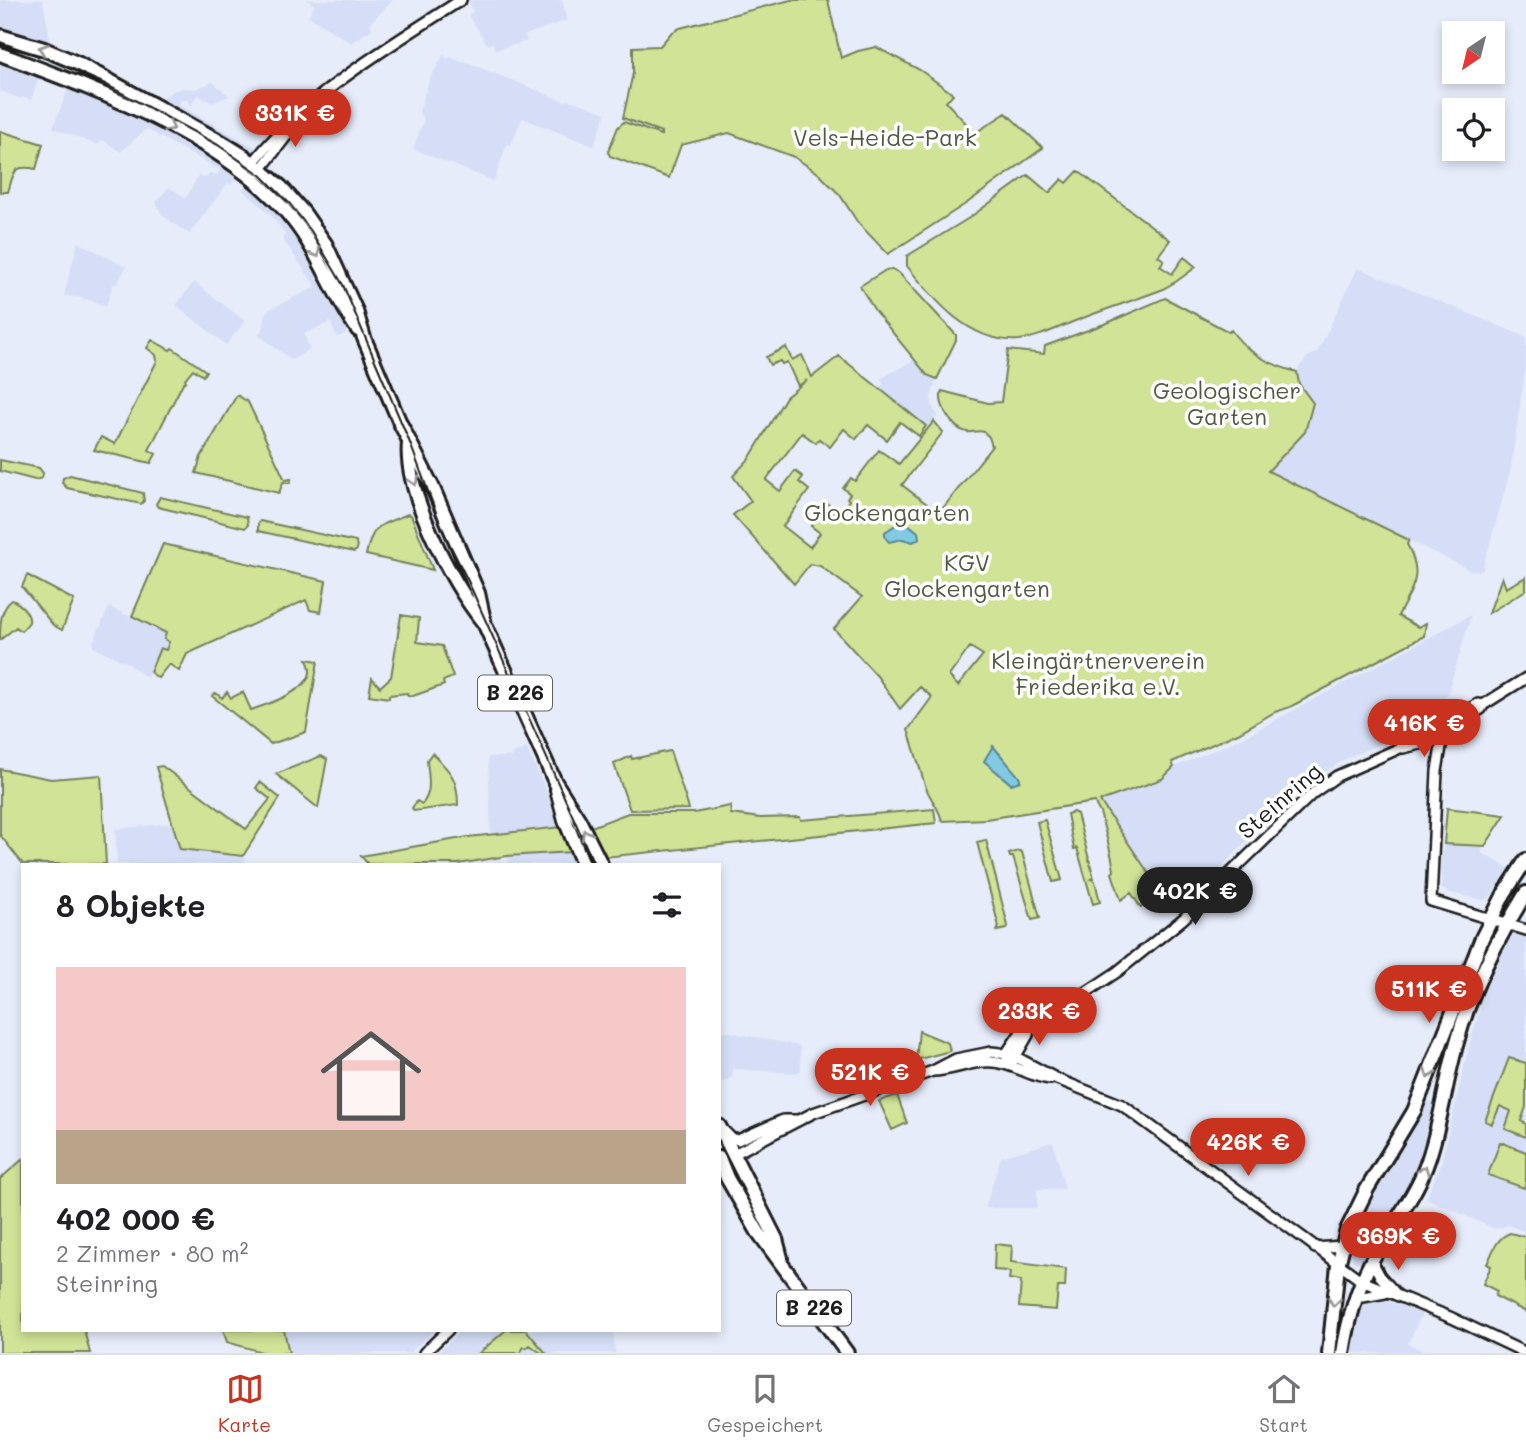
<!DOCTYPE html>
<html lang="de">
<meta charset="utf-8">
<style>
body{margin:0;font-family:Mali,sans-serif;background:#f2f2f2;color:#202124;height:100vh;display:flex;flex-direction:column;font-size:26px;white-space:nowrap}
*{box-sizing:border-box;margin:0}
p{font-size:23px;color:#757577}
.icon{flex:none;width:38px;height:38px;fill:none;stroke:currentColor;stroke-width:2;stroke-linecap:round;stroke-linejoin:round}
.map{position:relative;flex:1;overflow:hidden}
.panel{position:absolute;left:21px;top:863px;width:700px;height:469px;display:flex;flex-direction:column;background:#fff;border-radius:0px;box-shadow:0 4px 10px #0003}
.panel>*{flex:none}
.needle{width:46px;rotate:215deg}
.buttons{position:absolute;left:1442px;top:21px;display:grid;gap:14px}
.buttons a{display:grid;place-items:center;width:63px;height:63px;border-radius:0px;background:#fff;box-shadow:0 4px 10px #0003;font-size:35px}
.price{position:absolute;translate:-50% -60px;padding:0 16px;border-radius:24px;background:#c8321e;color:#fff;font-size:23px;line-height:46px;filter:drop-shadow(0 2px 4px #0008)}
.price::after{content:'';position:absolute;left:50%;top:42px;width:21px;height:16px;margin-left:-10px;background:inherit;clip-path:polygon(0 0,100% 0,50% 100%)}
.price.current{background:#222;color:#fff}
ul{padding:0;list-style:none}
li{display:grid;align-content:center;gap:14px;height:371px;padding:0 35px}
li span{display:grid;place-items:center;height:217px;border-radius:0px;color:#555}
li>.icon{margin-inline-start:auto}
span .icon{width:126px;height:126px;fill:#fffc;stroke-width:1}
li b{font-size:30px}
h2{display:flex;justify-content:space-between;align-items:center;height:84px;padding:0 35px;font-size:30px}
.dock{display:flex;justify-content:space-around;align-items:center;height:98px;border-top:2px solid #e0e0e0;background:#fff;font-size:19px;color:#757577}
.dock a{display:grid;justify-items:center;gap:4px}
.dock .current{color:#c8321e}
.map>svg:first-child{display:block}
.built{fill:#d5def6}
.green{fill:#d0e397;stroke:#76805a;stroke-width:2;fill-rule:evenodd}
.water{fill:#82c9e3;stroke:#598493;stroke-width:2}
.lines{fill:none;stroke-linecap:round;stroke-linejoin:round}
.minor-casing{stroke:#1c1c1c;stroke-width:14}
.major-casing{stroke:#1c1c1c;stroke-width:18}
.minor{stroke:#fff;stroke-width:9}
.major{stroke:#fff;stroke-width:12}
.tram{stroke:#1c1c1c;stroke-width:2}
.oneway{stroke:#999}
.labels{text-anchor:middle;stroke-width:7;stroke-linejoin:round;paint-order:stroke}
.shield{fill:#fff;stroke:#606060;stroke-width:2}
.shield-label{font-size:21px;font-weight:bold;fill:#1c1c1c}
.park-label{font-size:23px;fill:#525841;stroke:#fff}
.street-label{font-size:23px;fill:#1c1c1c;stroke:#fff}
</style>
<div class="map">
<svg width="1526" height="1353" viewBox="0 0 1526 1353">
<rect width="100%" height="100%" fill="#e6ecfa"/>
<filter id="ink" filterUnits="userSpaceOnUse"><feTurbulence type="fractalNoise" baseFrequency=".0143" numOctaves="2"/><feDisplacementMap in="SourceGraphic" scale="14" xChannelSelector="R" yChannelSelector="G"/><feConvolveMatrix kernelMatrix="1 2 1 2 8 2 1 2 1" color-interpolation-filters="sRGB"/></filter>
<g filter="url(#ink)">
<path class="built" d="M0,0H43L50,40L48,48L0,31Z
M306,0H393L370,23L372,29L351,43L308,16L315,5Z
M468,0H562L567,20L525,35L527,41L495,50L493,43L488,45L468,15L473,12Z
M444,54L447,59L450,57L462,62L464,61L566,102L568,100L573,101L606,113L594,146L522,118L511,145L507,144L494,181L413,149L424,120L419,112L430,78Z
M0,57L117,103L213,155L255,186L290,223L346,320L344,323L347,329L345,334L337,337L330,322L304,334L310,349L292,360L258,335L264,327L265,314L268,310L316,287L282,238L286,235L270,214L243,190L246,184L238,177L231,185L228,183L189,234L162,215L156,202L169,187L186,198L199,174L206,178L209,173L217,175L220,170L146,129L121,152L102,140L98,145L53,128L69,86L40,75L31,100L23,97L22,99L0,91Z
M213,82L229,96L212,103L197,95L191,106L188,100H181L179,105L258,149L254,153H245L162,103L165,96L172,91L183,88L195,89Z
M78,242L126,267L117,284H113L106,306L86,299L64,295Z
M1358,268L1526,337V365L1510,472L1482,571L1470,570L1267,471L1305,432L1313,402L1299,384L1298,368L1309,356L1317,353Z
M194,282L245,321L226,345L176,305Z
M914,360L927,375L937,379L931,397L932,406L938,416L926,426L879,388L884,383L880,379Z
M109,607L166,633L170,641L166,650L160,648L147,678L128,663L93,647V643Z
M1471,615L1448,693L1431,715L1401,734L1343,760L1290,797L1199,890L1182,873L1162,892L1102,806L1099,801L1162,779L1174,767L1244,737Z
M527,748L562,827L491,835L488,757H512L513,754Z
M173,823L181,849L246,858L242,864H117L115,829Z
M1444,844L1482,846V853L1509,868L1489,898L1483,900L1447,892L1442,889L1441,857Z
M571,852L576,864H509L507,857Z
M1513,935L1526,937V1232L1508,1225L1495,1229L1426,1198L1440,1167L1471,1039L1488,985L1501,957L1495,955L1507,937Z
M719,1030L800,1046L801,1071L795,1073L733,1069L732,1077L719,1084Z
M1423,1100L1438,1105L1422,1168L1364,1262H1354L1349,1249L1356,1228L1383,1172Z
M1053,1142L1065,1189H1037V1208H985L1001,1157Z
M1379,1298L1422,1313L1408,1344L1429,1353H1348L1358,1309L1365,1300Z
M284,1330H435L409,1353H289Z
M462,1330H613L615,1353H437Z"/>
<path class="green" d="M791,0H828L841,58L858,51L876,47L920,70L953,94L946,102L975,133L1006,113L1043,148L967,203L888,254L858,223L840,195L818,173L794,157L729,133L681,145L669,178L610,156L608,152L618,127L624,122L661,135V132L623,118L633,73V47L660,46L671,33L680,28Z
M0,131L43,144L36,169C13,164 14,172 8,192H0Z
M1078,171L1170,240L1158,256L1164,260L1160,266L1172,274L1184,257L1196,267L1177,281L1161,290C1132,301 1103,310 1075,321C1057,328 1038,338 1019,340C970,344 934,300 907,266V256L969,218L1028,175L1049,193L1062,179L1067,183Z
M892,269L899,273L956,335V340L937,379L927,375L875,311L860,286L886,270Z
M1165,298L1229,332L1231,330C1247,353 1270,365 1297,372L1299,384L1313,403L1305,432L1268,471L1409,540L1407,544C1424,576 1413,586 1398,616L1418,627L1426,623L1424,636L1290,707L1275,712L1238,733L1172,762L1174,767L1162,779L1100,801L1160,890L1141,908L1131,893L1121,900L1112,873L1114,871C1112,853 1105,833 1101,816C1100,810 1096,808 1095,802L986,819L942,821C939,807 929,798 925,785C919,766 914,748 908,730L932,697L920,687L900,709L877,676L834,629L862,597L820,566L810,564L794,584L733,515L751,501L733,476L749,459L786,397L807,380L798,386L787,362L782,364L780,361L770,365L766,357L786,347L792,360L802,355L812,377L839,356L926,426L919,436L900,422L887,440L868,425L856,439L844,429L830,447L819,439L816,443L802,433L766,480L780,491L795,471L803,477L799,482L809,490L783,526L810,547L820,533L811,526L828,504L834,513L836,511L839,513L849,500L847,498L850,494L843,488L851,478L855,481L879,450L899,464L934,421L943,432L902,485L939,513L992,446L989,437L984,432C977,430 973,433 967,432C953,430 937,404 942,391L988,403L1001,402L1008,350L1044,354L1045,346L1107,323ZM970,647L983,655L958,686L949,676Z
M152,340L170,350L172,348L206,371L203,376L193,369L185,379L186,381L183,383L149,450L156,454L151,463L94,450L101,437L115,444L157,361L156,355L147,348Z
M237,395L248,402L285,480L291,479L290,483L283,482L279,493L196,473L201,457Z
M0,460L39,468L43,473L42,478L35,480L0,471Z
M70,475L143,493L144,501L141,504L67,488L62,483L63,478Z
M160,497L247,517L248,525L245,528L158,507L156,504Z
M408,514L411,515L433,570L366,555C373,523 379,526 408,514Z
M260,521L356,542L357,550L354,552L258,531V524Z
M163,544L326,581L321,612L310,610L306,600L187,654L179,671L169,664L158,678L150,672L160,648L166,650L169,642L164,639L166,633L132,616Z
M27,575L74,600L62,630L53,625L22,587Z
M1502,577L1506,588L1526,577V590L1489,613Z
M12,600C18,602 31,613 29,622C27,625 24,628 21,631L16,627L0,640C0,625 0,609 12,600Z
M401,615L419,618L417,642L442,646L453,677L443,681L444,685L413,696H408L407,693L389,695V698L369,695L372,678L380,687L391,677Z
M307,659L318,661L306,732L271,744L212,696L216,693L222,698L227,692L231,698L243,692L251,710C266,705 312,690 310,670C310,666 308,663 307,659Z
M670,751L689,809L630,810L614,764L631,756L632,759Z
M432,753C450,771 458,778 458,805L414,811L412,808L417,801L422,804C433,792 428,776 427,760Z
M321,756L327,759L318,808L276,774Z
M162,766L246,829L270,799L256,788L260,782L280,798L243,856L180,849L156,767Z
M0,769L51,779L101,775L106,864H23L0,835Z
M730,806L731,814L760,818L800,817L801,820L934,809L936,823L604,857L591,827L628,813H694Z
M1447,808L1505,815L1485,846L1444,844Z
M1073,812L1077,814L1094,878L1091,879L1095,881L1100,902L1093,904L1077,848L1074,849L1067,814Z
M1045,820L1062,880L1053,882L1037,822Z
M562,827L571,852L507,856L458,864H368L361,856L468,837Z
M986,840L1008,926L1007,929L997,931L999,927L977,842Z
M1019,851L1022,852L1040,918L1032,920L1013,857H1010L1009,854Z
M919,1031L948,1043L950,1051L916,1060Z
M1509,1058L1526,1063V1107L1521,1121L1526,1124V1137L1505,1129L1511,1111L1500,1106L1492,1124L1485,1121Z
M897,1095L907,1123L892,1130L879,1101Z
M1500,1142L1526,1152V1182L1524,1188L1488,1175Z
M23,1159V1330H84L90,1353H0V1179Z
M1510,1233L1526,1237V1312L1495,1296L1497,1291L1483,1284L1491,1266L1487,1264C1493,1252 1496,1238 1510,1233Z
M995,1244L1012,1246L1011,1262L1066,1269L1065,1287H1058L1056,1310L1019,1307L1021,1281L1009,1279L1010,1273L1007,1271L994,1270Z
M223,1330H284L289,1353H265L227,1342Z
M506,1330H526L546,1353H541L530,1345L527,1348L524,1347L520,1353H479Z"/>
<path class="water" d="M903,520L918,532L919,539L913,542L903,539L889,542L885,537V532Z
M993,746L1020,778V781L1011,784L984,761Z"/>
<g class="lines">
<g class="minor-casing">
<path id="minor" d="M253,163C307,94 388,47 461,0
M261,169L295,125
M1443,735L1437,771L1431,901L1526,930
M1403,748L1433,741L1481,709L1483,705L1526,678
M1013,1061L1028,1035L1030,1026
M1009,1065L1006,1054L1023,1029L1070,1003L1117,972L1183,919L1313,793L1337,776L1400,748L1404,743L1436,732L1450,720L1478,704L1483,705
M933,1071L956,1059L991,1052L1000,1053L1016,1057L1057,1079L1122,1105L1362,1281L1452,1318L1526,1353
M724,1131L731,1138L738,1140L783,1120H797
M734,1154L813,1113L933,1071C953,1071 972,1060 993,1062C1013,1063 1030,1077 1050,1079
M1315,1248L1342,1246
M1372,1261L1380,1276L1397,1295
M1357,1295L1363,1297L1385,1293
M424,1353L448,1330"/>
</g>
<g class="major-casing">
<path id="major" d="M0,36L44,49L77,63L223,143L244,156L281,187L303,212L326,245L356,311L364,338L400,423L432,486L478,593L485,625L555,782L579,820L601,864
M0,54C96,90 228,137 293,220C320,254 333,295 358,330
M409,443C404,493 452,583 483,622
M557,790L565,820L583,864
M719,1126L776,1239L781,1258
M719,1158L727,1178L758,1232L847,1353
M1329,1353L1338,1265L1347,1230L1367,1189L1414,1111L1482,938L1504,894L1526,860
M1343,1353C1348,1321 1356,1291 1371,1262C1388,1229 1413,1201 1426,1166C1441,1126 1445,1083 1457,1042C1471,989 1497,940 1526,893"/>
</g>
<use href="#minor" class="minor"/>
<use href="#major" class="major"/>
<path class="tram" d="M0,42L50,60L103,83L218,145L261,175L290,204L311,231L343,285L410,443L443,531L468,581L594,864"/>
</g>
<defs><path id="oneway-chevron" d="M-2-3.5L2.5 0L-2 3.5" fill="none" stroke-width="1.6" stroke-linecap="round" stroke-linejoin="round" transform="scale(1.75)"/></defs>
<g class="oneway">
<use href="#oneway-chevron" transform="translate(43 49) rotate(-161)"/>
<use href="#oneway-chevron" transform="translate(170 127) rotate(28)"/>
<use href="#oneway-chevron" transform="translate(316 253) rotate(59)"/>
<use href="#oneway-chevron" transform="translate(414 481) rotate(74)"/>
<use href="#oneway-chevron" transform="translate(586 834) rotate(-118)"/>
<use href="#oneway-chevron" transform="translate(1429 1074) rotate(110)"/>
<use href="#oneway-chevron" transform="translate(1424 1170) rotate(-69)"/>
<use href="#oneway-chevron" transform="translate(1334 1302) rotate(97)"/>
</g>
</g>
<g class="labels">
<g class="shield">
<rect x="478" y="675.5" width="74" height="35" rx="5"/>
<rect x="777" y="1290.5" width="74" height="35" rx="5"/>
</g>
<g class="shield-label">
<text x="515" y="700">B 226</text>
<text x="814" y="1315">B 226</text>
</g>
<g class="park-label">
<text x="885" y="146">Vels-Heide-Park</text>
<text x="1227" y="399">Geologischer<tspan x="1227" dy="26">Garten</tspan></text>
<text x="887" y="521">Glockengarten</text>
<text x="967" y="571">KGV<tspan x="967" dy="26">Glockengarten</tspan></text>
<text x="1098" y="669">Kleingärtnerverein<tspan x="1098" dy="26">Friederika e.V.</tspan></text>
</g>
<g class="street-label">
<text transform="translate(1280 801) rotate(-41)" y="8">Steinring</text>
</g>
</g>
</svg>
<div class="buttons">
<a><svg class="needle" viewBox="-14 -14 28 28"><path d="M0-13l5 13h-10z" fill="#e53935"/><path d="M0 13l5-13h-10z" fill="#757577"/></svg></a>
<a><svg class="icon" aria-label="locate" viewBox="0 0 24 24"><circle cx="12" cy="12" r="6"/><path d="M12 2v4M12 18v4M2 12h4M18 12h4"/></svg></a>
</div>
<b class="price" style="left:295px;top:149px">331K €</b>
<b class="price" style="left:1424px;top:759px">416K €</b>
<b class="price current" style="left:1195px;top:927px">402K €</b>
<b class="price" style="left:1429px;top:1025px">511K €</b>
<b class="price" style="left:1039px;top:1047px">233K €</b>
<b class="price" style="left:870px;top:1108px">521K €</b>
<b class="price" style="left:1248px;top:1178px">426K €</b>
<b class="price" style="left:1398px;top:1272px">369K €</b>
<section class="panel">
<h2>8 Objekte<svg class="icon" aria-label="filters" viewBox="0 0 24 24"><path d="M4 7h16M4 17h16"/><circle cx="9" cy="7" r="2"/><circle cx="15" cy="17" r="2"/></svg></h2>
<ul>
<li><span style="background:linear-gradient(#f6c9c9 75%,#b9a48a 0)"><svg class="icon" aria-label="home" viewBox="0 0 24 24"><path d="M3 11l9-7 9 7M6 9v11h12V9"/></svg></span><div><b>402 000 €</b><p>2 Zimmer · 80 m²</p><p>Steinring</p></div></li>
</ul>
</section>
</div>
<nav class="dock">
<a class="current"><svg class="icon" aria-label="map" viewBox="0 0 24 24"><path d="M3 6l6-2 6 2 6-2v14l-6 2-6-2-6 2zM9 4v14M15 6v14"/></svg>Karte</a>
<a><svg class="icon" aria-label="saved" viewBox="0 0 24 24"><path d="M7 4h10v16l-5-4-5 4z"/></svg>Gespeichert</a>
<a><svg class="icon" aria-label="home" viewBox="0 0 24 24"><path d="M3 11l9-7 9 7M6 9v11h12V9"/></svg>Start</a>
</nav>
